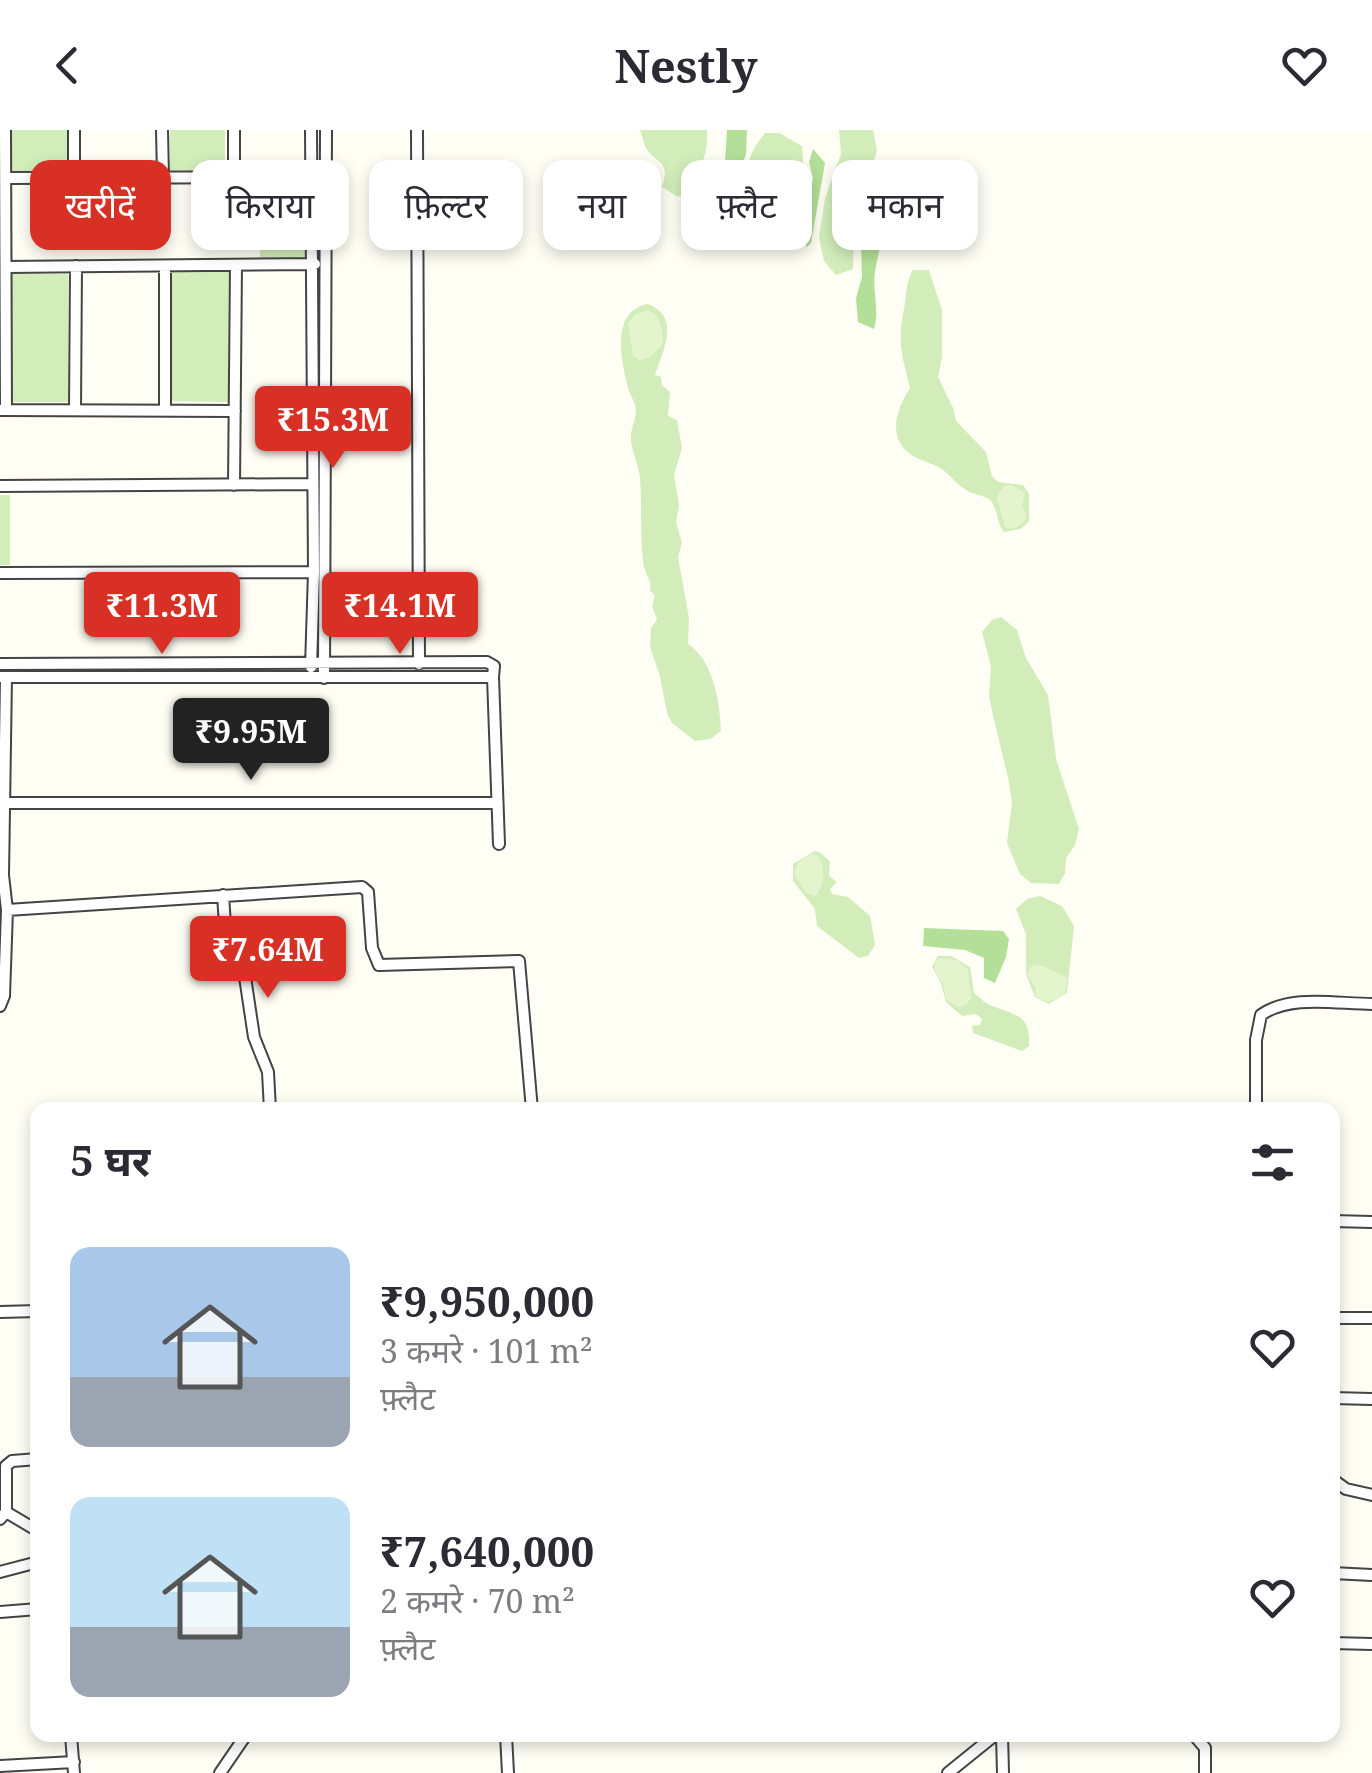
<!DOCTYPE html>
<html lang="hi">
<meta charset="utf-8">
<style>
body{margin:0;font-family:"Noto Serif","Noto Sans Devanagari",serif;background:#f2f2f3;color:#2b2b33;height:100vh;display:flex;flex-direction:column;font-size:38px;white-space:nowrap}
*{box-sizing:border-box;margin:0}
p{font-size:32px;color:#7c7c81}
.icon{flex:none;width:55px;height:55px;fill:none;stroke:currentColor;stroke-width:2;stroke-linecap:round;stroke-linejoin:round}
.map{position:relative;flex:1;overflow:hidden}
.drawer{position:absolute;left:30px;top:972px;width:1310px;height:640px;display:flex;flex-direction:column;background:#fff;border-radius:20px;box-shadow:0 5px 15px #0003}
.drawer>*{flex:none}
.guide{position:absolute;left:30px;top:30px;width:1312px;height:90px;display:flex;gap:20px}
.price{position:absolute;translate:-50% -85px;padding:0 22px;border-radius:10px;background:#d93025;color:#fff;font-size:32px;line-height:65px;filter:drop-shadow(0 2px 5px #0008)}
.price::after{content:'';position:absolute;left:50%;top:60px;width:30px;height:22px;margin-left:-15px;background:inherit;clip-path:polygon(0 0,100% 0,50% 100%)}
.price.selected{background:#222;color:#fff}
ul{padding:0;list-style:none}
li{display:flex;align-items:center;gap:30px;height:250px;padding:0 40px}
li span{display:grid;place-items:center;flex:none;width:280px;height:200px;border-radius:20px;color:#555}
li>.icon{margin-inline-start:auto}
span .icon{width:120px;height:120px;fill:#fffc;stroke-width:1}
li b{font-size:42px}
h2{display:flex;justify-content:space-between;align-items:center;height:120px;padding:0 40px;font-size:42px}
.chip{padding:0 35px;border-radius:20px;background:#fff;box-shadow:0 5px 15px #0003;font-size:35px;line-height:90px}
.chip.selected{background:#d93025;color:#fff}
header{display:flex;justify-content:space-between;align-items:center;height:130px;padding:0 40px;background:#fff;font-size:45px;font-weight:700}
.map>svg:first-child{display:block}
.green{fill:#d2edba}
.forest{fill:#b4df98}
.pitch{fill:#e4f4cd}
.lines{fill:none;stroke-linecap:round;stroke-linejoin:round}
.minor-casing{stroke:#444;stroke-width:14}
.minor{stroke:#fff;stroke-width:10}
</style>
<header><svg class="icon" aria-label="back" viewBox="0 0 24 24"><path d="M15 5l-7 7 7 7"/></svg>Nestly<svg class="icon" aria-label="heart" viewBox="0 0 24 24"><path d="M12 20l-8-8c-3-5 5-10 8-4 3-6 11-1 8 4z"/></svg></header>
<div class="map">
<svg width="1372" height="1643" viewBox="0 0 1372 1643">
<rect width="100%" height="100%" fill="#fffef4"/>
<path class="green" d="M10,0H67V40L10,41Z
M170,0H225V40H170Z
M640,0H707C709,26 698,45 684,66H676L662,57C671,30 656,34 646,18C645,17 641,2 640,0Z
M839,0H873L877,21L854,88L853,139L836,145L824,131L819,107L825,68L841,24Z
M765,3H779L802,16L805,65L787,91L786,108L746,116C735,104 743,48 749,31C752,20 758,12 765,3Z
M262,54H306V128L260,127Z
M913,140H929L942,180V227L938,247L953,278L956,291L986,322L992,346L998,352L1023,355L1029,364V391L1021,399L1004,402C995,392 999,375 987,368C981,365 972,364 966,360C956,354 950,345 942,339C934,334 922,331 913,326C886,309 896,280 910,258C902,224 897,215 904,179C907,164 905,154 913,140Z
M171,141H229L228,272L170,271Z
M11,144H68V272H12Z
M648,174C682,187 662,222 655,245L661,247L662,255L670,262L668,286L677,290L682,318L674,345L679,375L676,392L682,413L678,427L689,488L688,514C713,530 720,572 721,601L710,609L695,611L672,593L667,583L660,546L650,517L651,499L657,489L652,476L655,466L650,460C652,449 644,443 643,432C640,404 642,375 640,348C639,335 632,323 631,310C630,300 636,290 636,280C636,274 630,265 628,258C621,230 610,181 648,174Z
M0,365H10V435H0Z
M1001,487L1017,500L1026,528L1048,565L1056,629L1079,699L1075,715L1066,728L1065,743L1059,754L1031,753L1020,744L1007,713L1012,673L1009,652L992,581L989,565L991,536L982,502L992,490Z
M815,721L821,723L830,732L829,746L837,752L830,759L832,764L848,767L870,786L875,815L868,826L859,828L817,796L815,779L793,751V734Z
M1040,766L1062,776L1074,796L1067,863L1049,874L1035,867L1026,844V804L1016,779L1027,769Z
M938,826H951L970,837L974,863C980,868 987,875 995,877C1018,886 1030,885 1029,916L1022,921L973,903L972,896L980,895L982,889L976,884L962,886L946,872L941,853L932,837Z"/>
<path class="forest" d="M727,0H747L746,25L738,42L729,44L725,31Z
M813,19L825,33L811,113L807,117L801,110L813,48L809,32Z
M887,59L893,63C889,90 879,115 875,142C872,162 880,180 874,199L858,192L856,168L862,147L861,115L881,63Z
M924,798L1003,801L1009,809L1006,827L995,853L984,848V828L965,820L923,816Z"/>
<path class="pitch" d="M748,80L781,94V105C773,112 754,116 745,111L742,88Z
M648,180C662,187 663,201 662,215L649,228L640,230L633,226L628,193L636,184Z
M1012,355L1025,363L1022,376L1027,385C1023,395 1015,400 1005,398L997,367L1004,356Z
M811,724L817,725C826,735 825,757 815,766L806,763L794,744L798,733Z
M940,828L956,830L968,839L971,868L966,875L958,877L946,870L943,853L935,843V832Z
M1040,835L1068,848L1064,865L1049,872L1036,867L1035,857L1027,844L1031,836Z"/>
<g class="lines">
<g class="minor-casing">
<path id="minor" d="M5,0L6,280
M162,0L163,47
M234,0V47
M417,0L419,534
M5,48L312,47
M74,48V0
M165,136V281
M6,137L315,134
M1,280L235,281
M75,280L76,136
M234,355L236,135
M0,356L313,354
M0,443L314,442
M0,534L487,532L494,536L493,547H0
M311,537L314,442L311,0
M6,547L3,745L7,780L362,757L368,762L372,818L379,835L519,831L532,980
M493,547L499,714
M324,548L326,0
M4,673H497
M223,765L226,810L231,826L245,847L254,907L268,942L270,980
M0,876L4,866L7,780
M1256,980V910L1261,885C1290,864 1337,874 1372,874
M1332,1091L1372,1092
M0,1182L38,1181
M1332,1188H1372
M1332,1268L1372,1269
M1332,1349L1346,1359L1372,1365
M6,1382L38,1401
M0,1389L6,1382V1336L12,1331L38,1329
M0,1442L38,1432
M1332,1443L1372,1445
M0,1482L38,1479
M1332,1513L1372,1514
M71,1605L74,1643
M506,1605L508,1643
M1002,1605L1003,1643
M1194,1605L1205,1618V1643
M0,1636L74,1632
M220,1643L246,1605
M948,1643L995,1605"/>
</g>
<use href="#minor" class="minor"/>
</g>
</svg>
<b class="price" style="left:333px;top:341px">₹15.3M</b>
<b class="price" style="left:162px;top:527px">₹11.3M</b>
<b class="price" style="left:400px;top:527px">₹14.1M</b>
<b class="price selected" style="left:251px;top:653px">₹9.95M</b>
<b class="price" style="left:268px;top:871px">₹7.64M</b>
<div class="guide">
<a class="chip selected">खरीदें</a>
<a class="chip">किराया</a>
<a class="chip">फ़िल्टर</a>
<a class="chip">नया</a>
<a class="chip">फ़्लैट</a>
<a class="chip">मकान</a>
</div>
<section class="drawer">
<h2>5 घर<svg class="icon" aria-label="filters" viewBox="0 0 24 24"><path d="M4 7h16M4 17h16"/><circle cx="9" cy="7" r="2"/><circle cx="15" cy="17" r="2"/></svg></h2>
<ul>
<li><span style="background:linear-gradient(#a9c7e8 65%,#9aa5b1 0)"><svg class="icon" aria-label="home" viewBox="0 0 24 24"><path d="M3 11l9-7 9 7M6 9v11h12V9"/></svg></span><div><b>₹9,950,000</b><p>3 कमरे · 101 m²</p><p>फ़्लैट</p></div><svg class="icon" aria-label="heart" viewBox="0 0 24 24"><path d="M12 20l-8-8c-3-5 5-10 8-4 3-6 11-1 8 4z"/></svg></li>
<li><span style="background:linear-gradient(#bfe0f5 65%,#9aa5b1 0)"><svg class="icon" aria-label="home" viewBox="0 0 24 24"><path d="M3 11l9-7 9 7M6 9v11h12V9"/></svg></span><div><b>₹7,640,000</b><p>2 कमरे · 70 m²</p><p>फ़्लैट</p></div><svg class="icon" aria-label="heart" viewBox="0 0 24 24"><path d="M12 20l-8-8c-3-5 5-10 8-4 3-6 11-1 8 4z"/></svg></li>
</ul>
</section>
</div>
